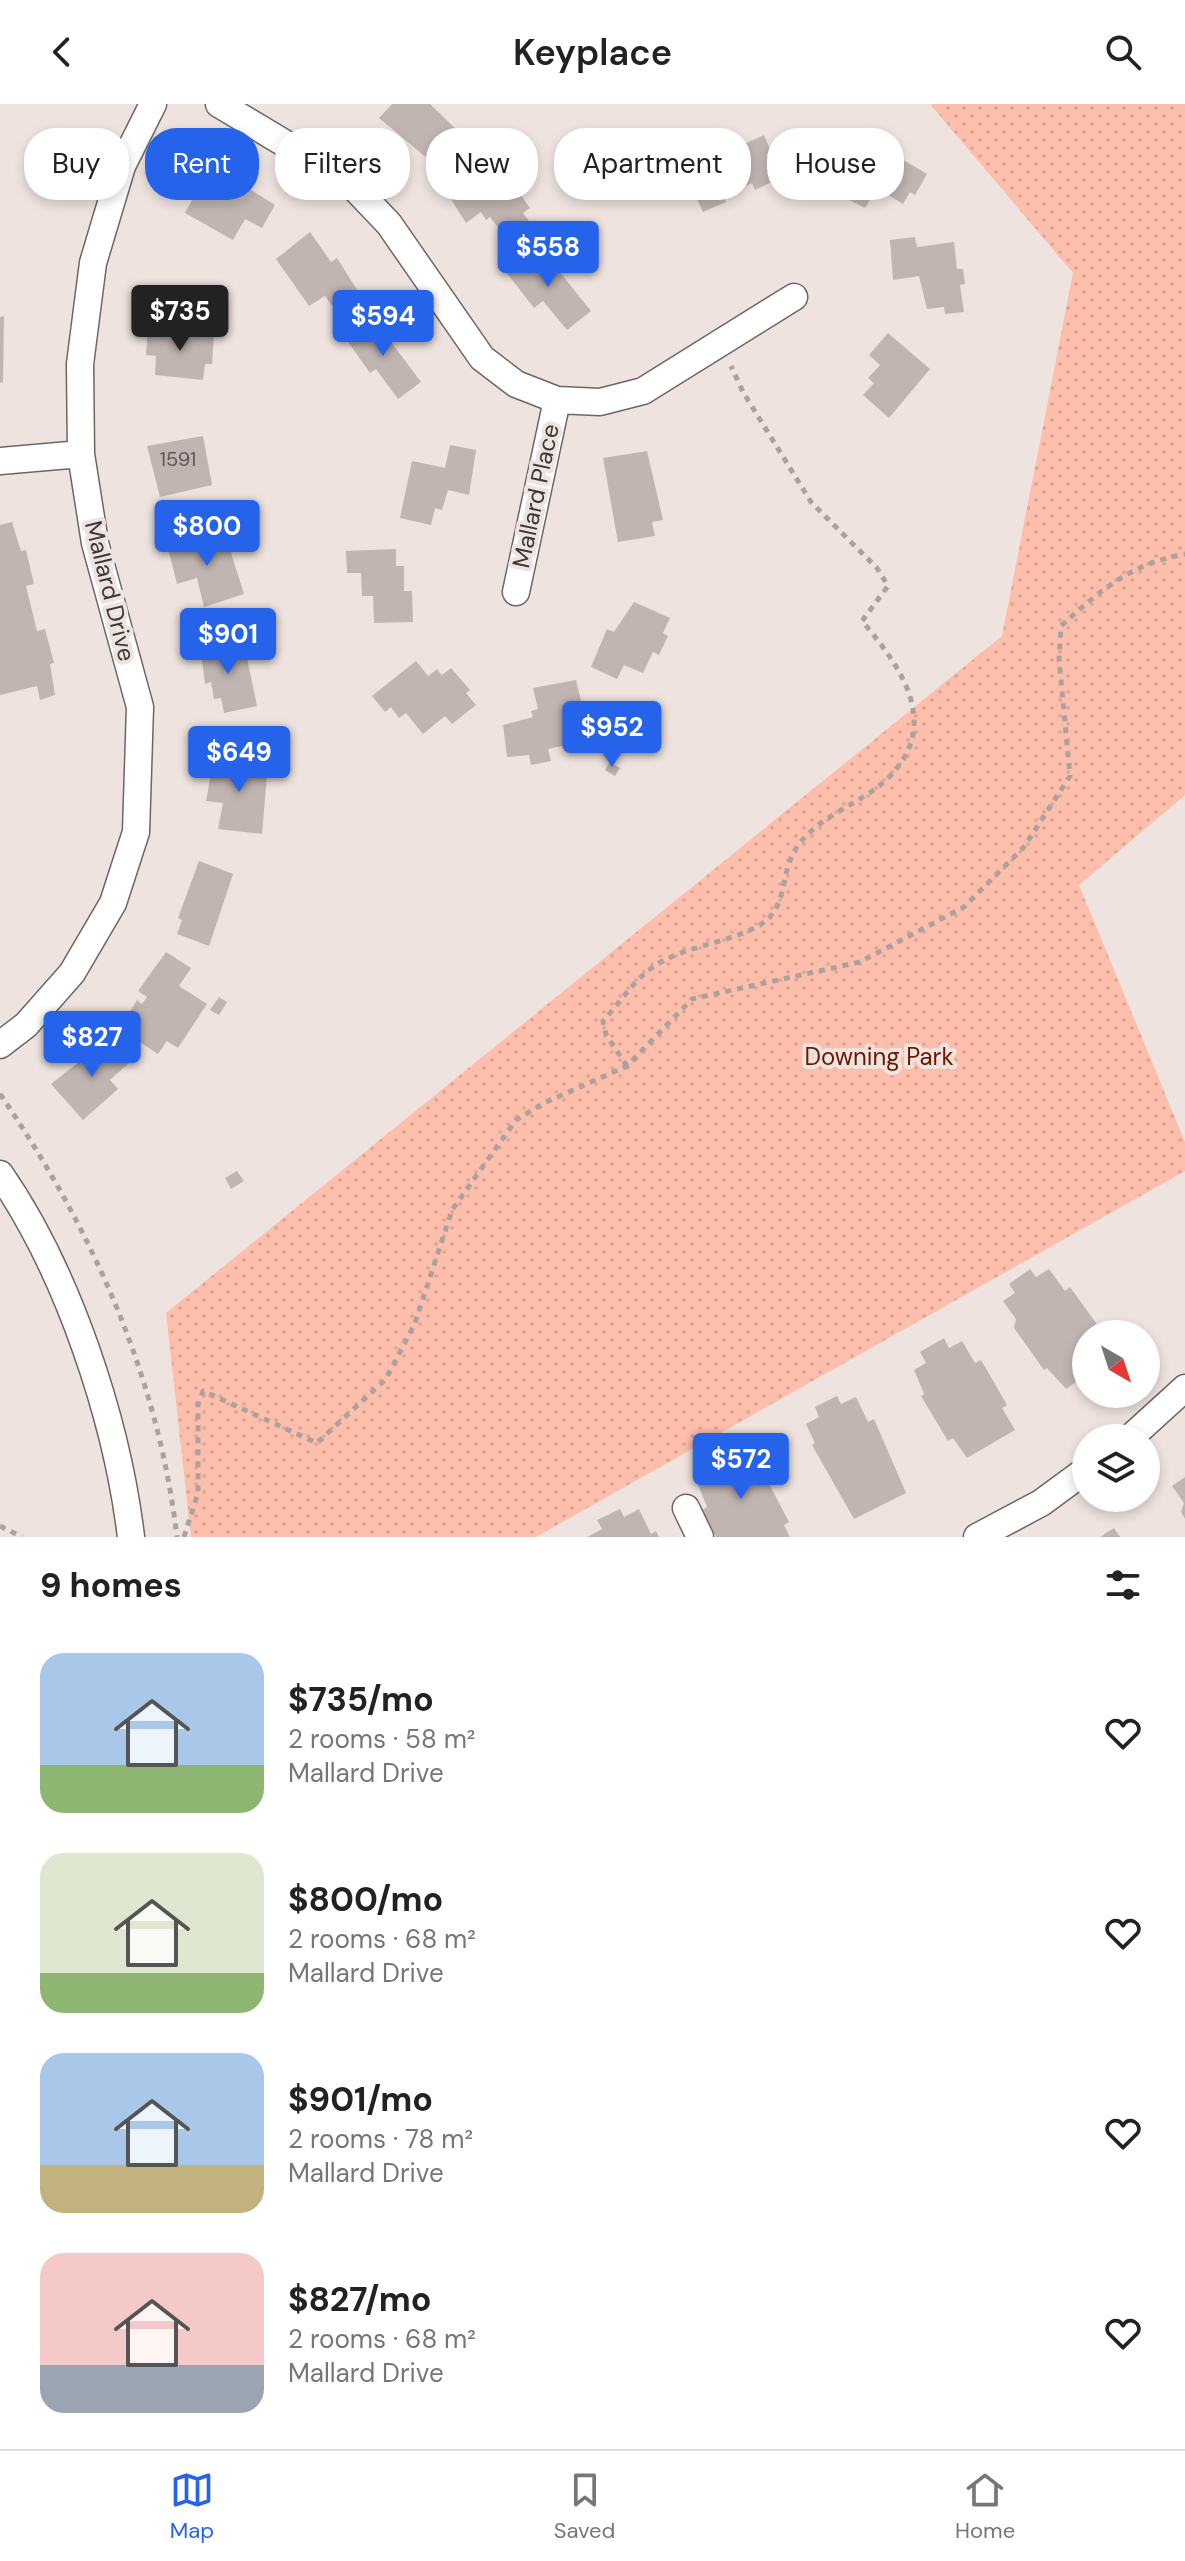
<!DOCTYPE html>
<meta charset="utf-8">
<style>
body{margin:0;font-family:"DM Sans",sans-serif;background:#f2f2f2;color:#222;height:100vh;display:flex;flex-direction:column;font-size:30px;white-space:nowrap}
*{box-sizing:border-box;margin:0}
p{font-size:26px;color:#767676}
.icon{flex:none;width:44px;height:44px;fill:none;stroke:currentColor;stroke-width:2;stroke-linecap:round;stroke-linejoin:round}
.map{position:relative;height:1433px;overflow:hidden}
.details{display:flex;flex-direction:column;background:#fff;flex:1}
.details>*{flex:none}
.banner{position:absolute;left:24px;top:24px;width:1138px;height:72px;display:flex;gap:16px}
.needle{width:52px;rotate:141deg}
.fabs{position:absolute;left:1072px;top:1216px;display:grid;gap:16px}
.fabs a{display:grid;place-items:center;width:88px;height:88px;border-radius:50%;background:#fff;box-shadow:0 4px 12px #0003;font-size:40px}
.price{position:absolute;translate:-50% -68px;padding:0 18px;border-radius:8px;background:#2563eb;color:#fff;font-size:26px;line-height:52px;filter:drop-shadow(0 2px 4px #0008)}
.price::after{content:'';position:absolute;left:50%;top:48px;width:24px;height:18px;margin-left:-12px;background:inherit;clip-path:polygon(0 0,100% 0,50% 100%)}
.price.current{background:#222;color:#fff}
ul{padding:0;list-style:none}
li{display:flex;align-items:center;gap:24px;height:200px;padding:0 40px}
li span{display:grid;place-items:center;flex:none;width:224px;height:160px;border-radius:24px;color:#555}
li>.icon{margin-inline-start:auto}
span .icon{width:96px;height:96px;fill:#fffc;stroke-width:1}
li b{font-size:34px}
h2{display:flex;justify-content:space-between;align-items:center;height:96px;padding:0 40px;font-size:34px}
.chip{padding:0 28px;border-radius:32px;background:#fff;box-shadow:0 4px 12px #0003;font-size:28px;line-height:72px}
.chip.current{background:#2563eb;color:#fff}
header{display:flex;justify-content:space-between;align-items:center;height:104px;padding:0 40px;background:#fff;font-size:36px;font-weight:600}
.tabs{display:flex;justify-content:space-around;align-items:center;height:112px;border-top:2px solid #e0e0e0;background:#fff;font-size:22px;color:#767676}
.tabs a{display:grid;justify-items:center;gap:4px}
.tabs .current{color:#2563eb}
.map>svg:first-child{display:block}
.grass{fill:url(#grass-dots)}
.building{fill:#c1b5b2}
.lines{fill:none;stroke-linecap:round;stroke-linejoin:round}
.minor-casing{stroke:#6f6561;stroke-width:29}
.path{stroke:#aba29f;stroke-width:5;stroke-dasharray:6 6;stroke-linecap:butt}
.minor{stroke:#fff;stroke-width:26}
.labels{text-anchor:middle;stroke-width:8;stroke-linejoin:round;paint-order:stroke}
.number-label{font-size:20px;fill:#5e5755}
.street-label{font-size:24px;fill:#3d3836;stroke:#efe3df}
.park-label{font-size:24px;fill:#691900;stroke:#efe3df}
</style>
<header><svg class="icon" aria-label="back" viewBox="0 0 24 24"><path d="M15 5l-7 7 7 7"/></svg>Keyplace<svg class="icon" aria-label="search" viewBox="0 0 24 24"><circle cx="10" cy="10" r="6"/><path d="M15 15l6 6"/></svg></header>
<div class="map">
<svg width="1185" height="1433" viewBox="0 0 1185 1433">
<defs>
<pattern id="grass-dots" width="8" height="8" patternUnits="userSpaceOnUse" patternTransform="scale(2)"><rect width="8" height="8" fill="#fdbeac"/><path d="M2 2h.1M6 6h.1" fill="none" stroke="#daa495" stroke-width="1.8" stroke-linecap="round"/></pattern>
</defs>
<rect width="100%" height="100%" fill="#efe3df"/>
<path class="grass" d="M930,0H1185V691L1079,781L1185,1038V1067L536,1433H191L166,1209L1002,532L1073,169Z"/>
<path class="building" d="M392,0H430L457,26L428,55L379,14Z
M764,31L782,73L755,86L752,79L724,92L726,98L703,108L683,66L708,55L710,61L735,50L733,45Z
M871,37L927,70L915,91L910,88L903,100L885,89L882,93L874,89L865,104L828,85L844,58L855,64Z
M499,60L530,104L523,109L531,120L516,130L508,119L500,126L490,113L486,116L481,108L466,119L442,81L464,65L474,78Z
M204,74L233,91L240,79L275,101L262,124L245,115L233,136L185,109Z
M310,128L331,158L337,154L359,189L335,206L325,192L309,202L276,155Z
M915,133L917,143L954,138L957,165H963L965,180L960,181L964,208L945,210L944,203L927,205L919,172L893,176L890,136Z
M545,147L553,157L544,165L546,167L554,161L591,207L567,226L543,197L534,204L506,168L531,148L536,155Z
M4,212L3,278L0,279V213Z
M374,215L421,278L398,295L376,265L370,269L346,235Z
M148,224L214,230L212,260H205L203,276L155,271L156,252L146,251Z
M888,229L930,265L889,314L863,291L874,279L868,274L880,261L869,251Z
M203,332L212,381L160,393L147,342Z
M450,341L476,346L469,391L448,386L442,406L435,404L431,421L400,414L412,357L445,364Z
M647,347L663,416L652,418L655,432L618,438L603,354Z
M12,418L21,447L26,446L34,480L26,482L37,527L45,525L54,559L50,560L55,591L40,596L37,582L0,591V421Z
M194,431L198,442L226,433L244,490L204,503L197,474L177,480L167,440Z
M396,445V462H404V487H412L413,518L374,519L373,492H362L361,469H347L346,447Z
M634,498L670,514L663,529L668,532L659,551L653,548L643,569L624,561L617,575L591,563L607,525L614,528Z
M226,535L228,547L245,544L257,602L224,609L221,594L214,595L211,578L205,580L200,540Z
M416,557L428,572L437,565L442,571L451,564L470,586L466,589L476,601L452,620L445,612L423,630L406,609L399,614L391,603L385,608L372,592Z
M576,576L583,605L568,609L575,639L548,645L551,657L531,661L529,651L507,653L503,621L533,613L531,607L538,605L533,584Z
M214,654L268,660L262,730L218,725L223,699L206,697Z
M610,658L620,664L615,672L605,666Z
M199,757L233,770L209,842L177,830L182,816L178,814Z
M166,848L191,864L179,882L207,900L178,944L167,937L158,950L135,935L140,928L124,917L137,896L142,900L147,893L138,887Z
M219,893L227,898L219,911L210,906Z
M108,935L130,958L110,976L118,985L83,1016L51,980Z
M237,1067L244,1077L231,1085L225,1074Z
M1030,1165L1036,1173L1049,1165L1065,1187L1070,1183L1101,1226L1086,1230V1271L1066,1285L1047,1264L1044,1266L1014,1224L1016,1215L1003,1197L1015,1189L1009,1180Z
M944,1234L949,1244L962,1237L975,1259L981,1256L1007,1301L1002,1304L1015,1326L967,1354L953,1334L948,1337L921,1292L924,1290L914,1266L926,1259L920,1248Z
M837,1292L841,1300L856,1293L868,1318L874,1315L906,1389L854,1415L812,1341L815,1339L806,1320L819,1313L815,1303Z
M729,1348L733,1356L746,1349L759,1375L765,1372L789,1418L784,1421L790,1433H716L702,1406L707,1403L696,1376L711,1369L706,1359Z
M1185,1373V1415L1181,1408L1184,1399L1172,1382Z
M620,1405L624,1413L639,1405L651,1430L656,1427L659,1433H587L602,1425L597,1416Z
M1114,1424L1120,1433H1100Z"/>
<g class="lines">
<g class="minor-casing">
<path id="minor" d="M219,0L349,78L389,120L482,254L516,280L557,296L600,298L643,287L794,193
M0,357L81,350
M516,488L557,296
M0,941L26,921L72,869L113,799L136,728L140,603L95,439L81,350L80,260L93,159L122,62L153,0
M0,1070C68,1168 117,1316 131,1433
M1130,1334L1185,1284
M686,1404L700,1433
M977,1433L1041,1399L1086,1366"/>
</g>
<path class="path" d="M627,962L606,931L603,917C619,900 634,876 653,863C685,841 727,840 760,821C788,804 780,771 795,746C816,712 858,702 886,676C943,622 902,564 862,517L888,482L877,464L811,398L743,288L731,262
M0,990C91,1123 158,1271 177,1433
M0,1422L22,1433
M184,1433L198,1389V1300L203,1287L317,1339L386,1275L415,1219L452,1106L516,1016L544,999L627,962L692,895L860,858L964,803L1024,743L1070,672L1059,555L1061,522C1101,486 1130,460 1185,450"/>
<use href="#minor" class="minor"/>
</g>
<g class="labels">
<g class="number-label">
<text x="178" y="362">1591</text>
</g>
<g class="street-label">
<text transform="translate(536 392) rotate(-78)" y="8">Mallard Place</text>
<text transform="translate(110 487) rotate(76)" y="8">Mallard Drive</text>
</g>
<g class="park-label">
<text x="879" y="961">Downing Park</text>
</g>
</g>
</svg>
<div class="fabs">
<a><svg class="needle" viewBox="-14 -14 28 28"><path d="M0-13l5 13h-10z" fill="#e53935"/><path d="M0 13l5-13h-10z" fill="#767676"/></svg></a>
<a><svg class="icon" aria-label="layers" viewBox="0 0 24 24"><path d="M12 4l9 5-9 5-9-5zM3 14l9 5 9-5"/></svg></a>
</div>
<b class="price" style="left:548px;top:185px">$558</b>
<b class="price current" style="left:180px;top:249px">$735</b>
<b class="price" style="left:383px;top:254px">$594</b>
<b class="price" style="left:207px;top:464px">$800</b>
<b class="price" style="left:228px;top:572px">$901</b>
<b class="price" style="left:612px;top:665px">$952</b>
<b class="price" style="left:239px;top:690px">$649</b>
<b class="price" style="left:92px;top:975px">$827</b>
<b class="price" style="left:741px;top:1397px">$572</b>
<div class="banner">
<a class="chip">Buy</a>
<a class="chip current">Rent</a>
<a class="chip">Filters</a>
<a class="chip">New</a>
<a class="chip">Apartment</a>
<a class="chip">House</a>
</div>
</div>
<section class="details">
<h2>9 homes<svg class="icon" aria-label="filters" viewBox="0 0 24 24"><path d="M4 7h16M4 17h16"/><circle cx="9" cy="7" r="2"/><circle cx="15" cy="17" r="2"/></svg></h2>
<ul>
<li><span style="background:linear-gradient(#a9c7e8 70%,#8fb573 0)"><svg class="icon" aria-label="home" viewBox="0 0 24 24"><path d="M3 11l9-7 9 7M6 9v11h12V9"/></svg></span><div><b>$735/mo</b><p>2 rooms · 58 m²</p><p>Mallard Drive</p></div><svg class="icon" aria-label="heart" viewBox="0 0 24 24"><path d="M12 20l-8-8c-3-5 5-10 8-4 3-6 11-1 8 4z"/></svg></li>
<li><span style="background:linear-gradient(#dfe7d0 75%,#8fb573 0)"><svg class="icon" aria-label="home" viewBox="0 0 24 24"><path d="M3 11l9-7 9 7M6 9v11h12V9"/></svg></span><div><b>$800/mo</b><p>2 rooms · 68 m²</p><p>Mallard Drive</p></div><svg class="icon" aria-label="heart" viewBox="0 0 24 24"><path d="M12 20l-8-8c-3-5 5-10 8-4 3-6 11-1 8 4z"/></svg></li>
<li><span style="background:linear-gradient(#a9c7e8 70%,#c2b280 0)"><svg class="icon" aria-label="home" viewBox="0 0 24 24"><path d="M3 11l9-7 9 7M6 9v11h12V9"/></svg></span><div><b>$901/mo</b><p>2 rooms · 78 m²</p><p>Mallard Drive</p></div><svg class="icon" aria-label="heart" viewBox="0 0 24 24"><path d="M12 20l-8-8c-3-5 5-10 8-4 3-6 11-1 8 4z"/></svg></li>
<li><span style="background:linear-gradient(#f6c9c9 70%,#9aa5b1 0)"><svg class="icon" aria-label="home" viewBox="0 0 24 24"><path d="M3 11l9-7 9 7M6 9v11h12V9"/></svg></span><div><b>$827/mo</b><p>2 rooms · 68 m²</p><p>Mallard Drive</p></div><svg class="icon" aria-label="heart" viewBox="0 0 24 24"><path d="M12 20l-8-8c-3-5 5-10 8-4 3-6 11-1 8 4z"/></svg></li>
</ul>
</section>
<nav class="tabs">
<a class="current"><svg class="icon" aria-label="map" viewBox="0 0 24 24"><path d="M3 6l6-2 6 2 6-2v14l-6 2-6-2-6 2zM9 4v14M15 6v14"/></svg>Map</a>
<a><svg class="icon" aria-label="saved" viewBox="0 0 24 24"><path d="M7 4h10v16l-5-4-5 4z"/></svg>Saved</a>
<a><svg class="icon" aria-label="home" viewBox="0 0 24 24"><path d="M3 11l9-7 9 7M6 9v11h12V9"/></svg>Home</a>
</nav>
